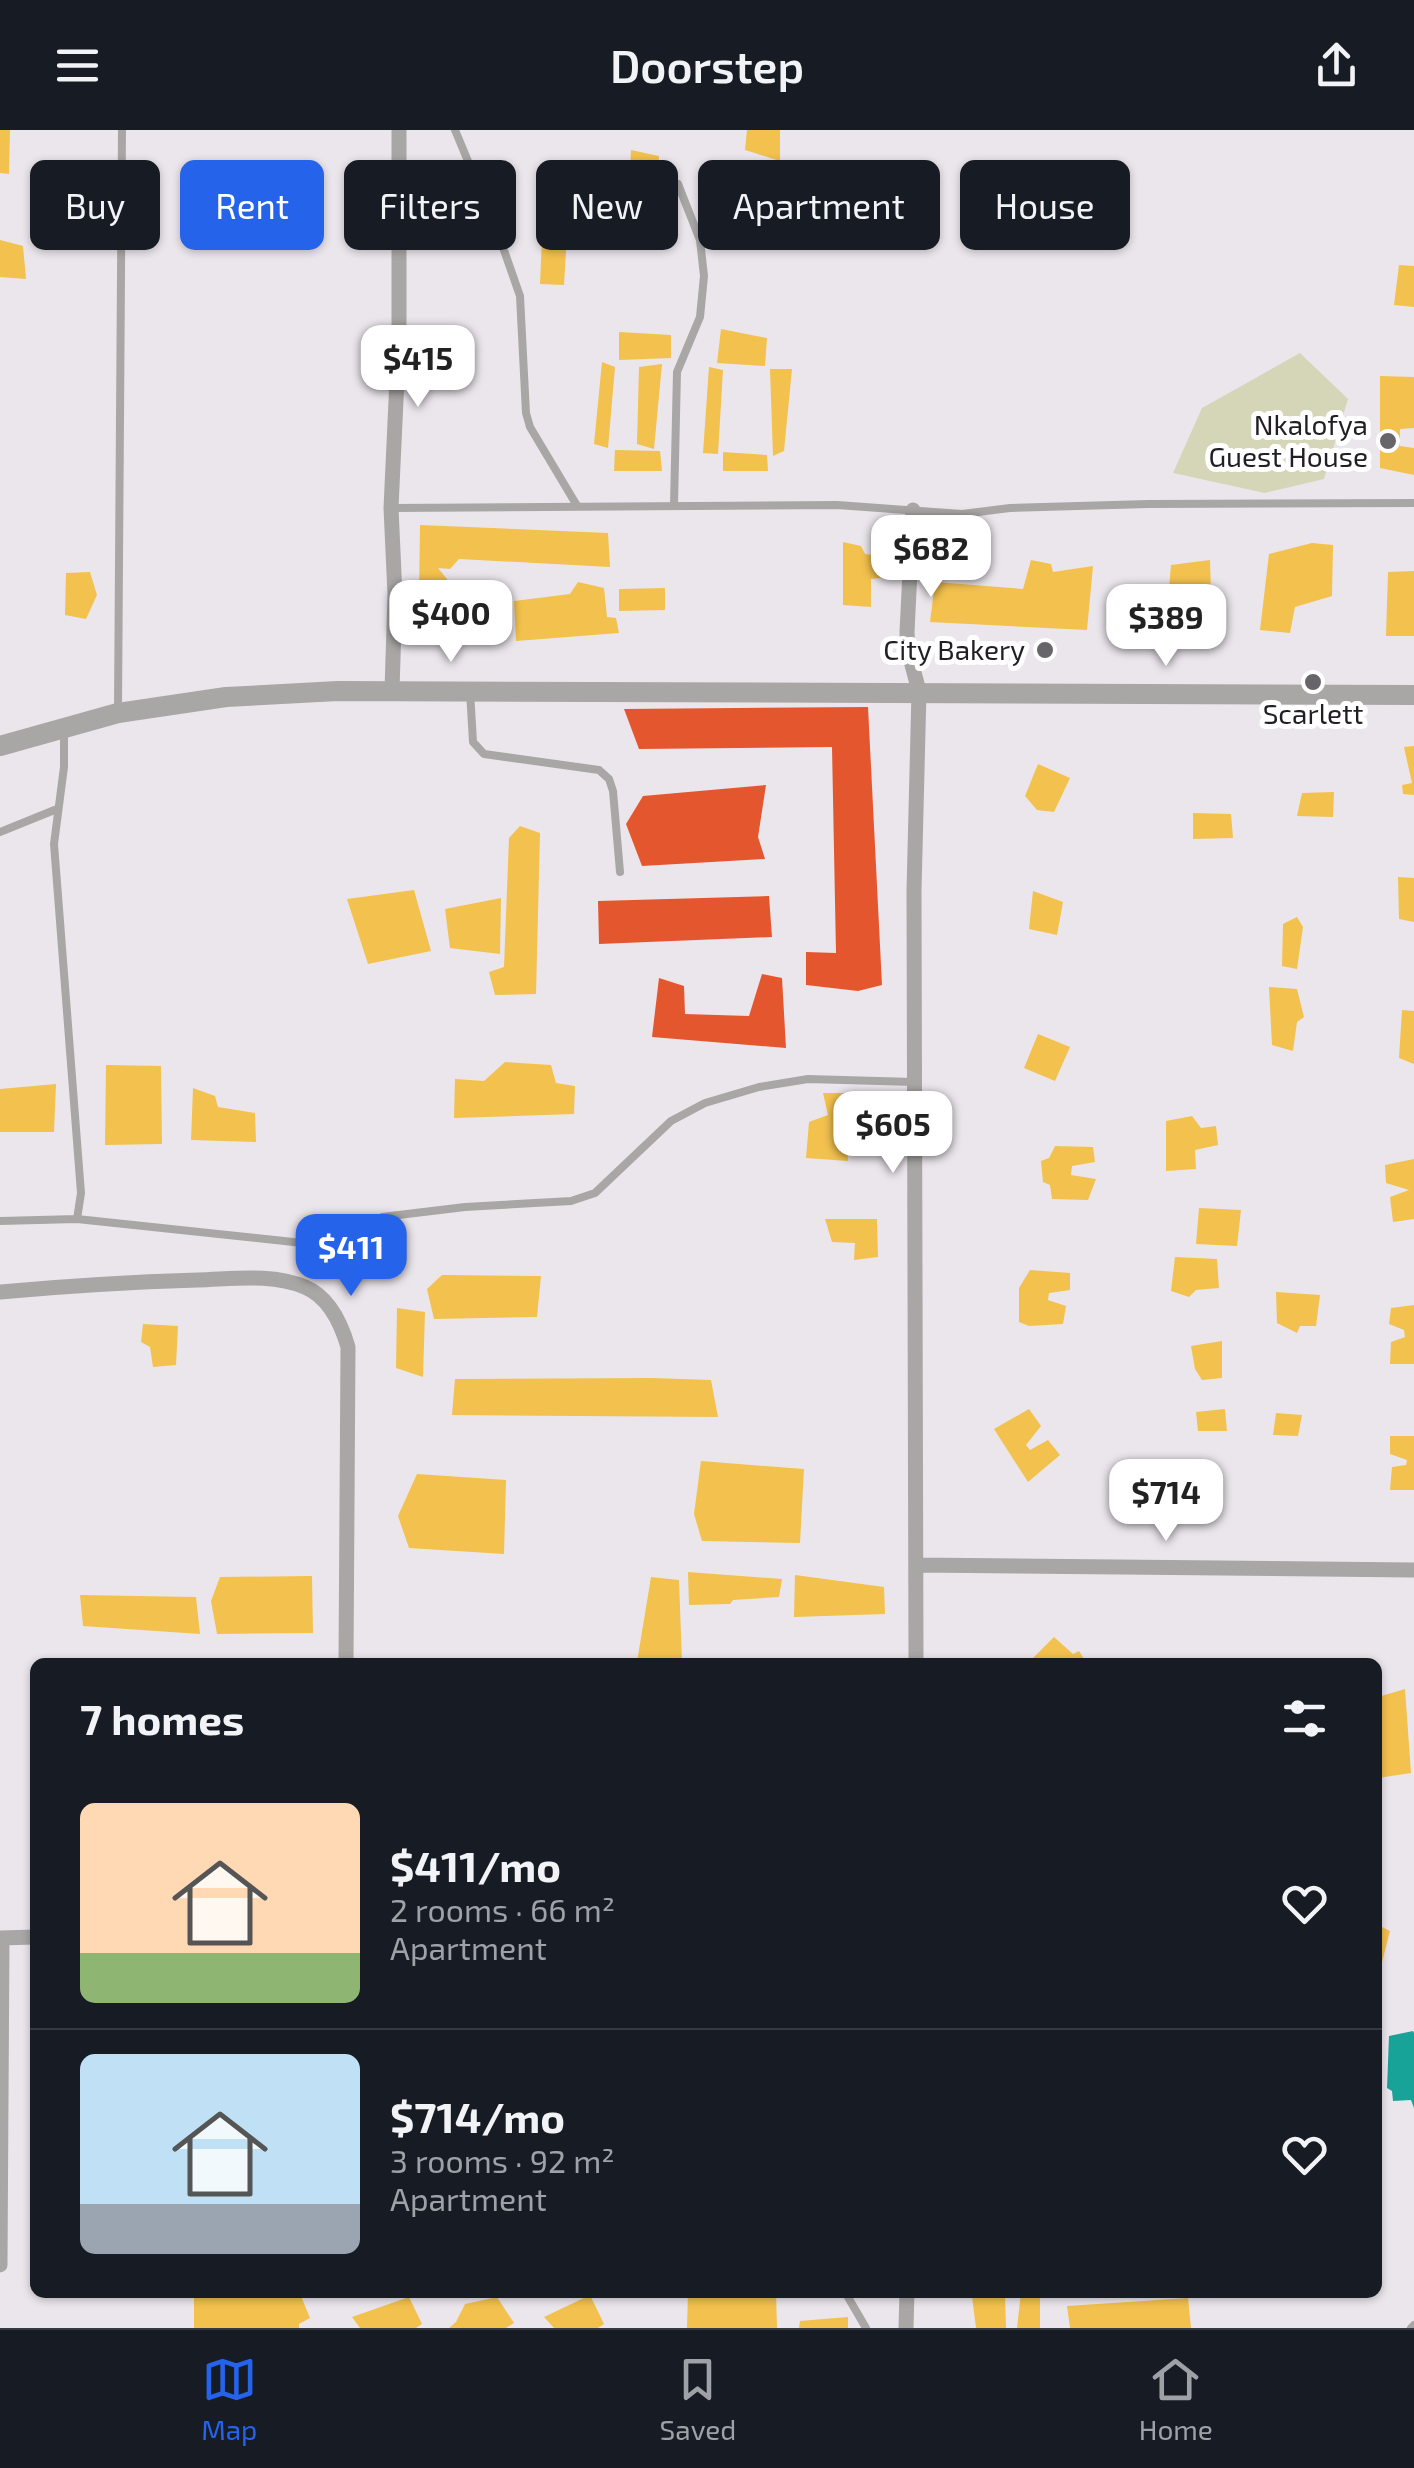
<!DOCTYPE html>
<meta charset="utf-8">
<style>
body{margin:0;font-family:"Exo 2",sans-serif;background:#242831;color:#f1f3f6;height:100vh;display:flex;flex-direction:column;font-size:38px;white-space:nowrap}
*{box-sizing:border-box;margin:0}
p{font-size:32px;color:#9ea1a6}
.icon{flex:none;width:55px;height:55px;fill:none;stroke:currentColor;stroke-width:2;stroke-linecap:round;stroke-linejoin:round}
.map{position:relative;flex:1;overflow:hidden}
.panel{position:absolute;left:30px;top:1528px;width:1352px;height:640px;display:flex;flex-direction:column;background:#171b24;border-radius:15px;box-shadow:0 2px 8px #0004}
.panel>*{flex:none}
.banner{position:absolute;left:30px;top:30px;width:1355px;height:90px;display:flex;gap:20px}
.price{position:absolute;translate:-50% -85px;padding:0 22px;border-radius:20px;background:#fff;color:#222;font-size:32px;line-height:65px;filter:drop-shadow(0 2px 5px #0008)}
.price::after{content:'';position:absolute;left:50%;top:60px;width:30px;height:22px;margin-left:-15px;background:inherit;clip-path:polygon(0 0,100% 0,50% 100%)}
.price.current{background:#2563eb;color:#fff}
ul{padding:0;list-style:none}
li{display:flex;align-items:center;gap:30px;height:250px;padding:0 50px}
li+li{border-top:2px solid #363941}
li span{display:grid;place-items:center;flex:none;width:280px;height:200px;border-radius:15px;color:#555}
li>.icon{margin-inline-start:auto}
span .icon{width:120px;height:120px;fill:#fffc;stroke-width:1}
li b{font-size:42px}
h2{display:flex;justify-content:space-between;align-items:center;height:120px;padding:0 50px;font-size:42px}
.tag{padding:0 35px;border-radius:15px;background:#171b24;box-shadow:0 2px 8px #0004;font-size:35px;line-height:90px}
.tag.current{background:#2563eb;color:#fff}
header{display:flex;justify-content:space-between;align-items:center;height:130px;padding:0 50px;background:#171b24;font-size:45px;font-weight:600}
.dock{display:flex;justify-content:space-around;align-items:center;height:140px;border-top:2px solid #363941;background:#171b24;font-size:28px;color:#9ea1a6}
.dock a{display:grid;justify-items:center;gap:5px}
.dock .current{color:#2563eb}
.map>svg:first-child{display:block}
.green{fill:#d5d6b8}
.homes{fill:#f2c14e}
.shops{fill:#e4572e}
.public{fill:#17a398}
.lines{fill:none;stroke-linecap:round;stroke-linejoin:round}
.service{stroke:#a9a7a6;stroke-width:8}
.minor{stroke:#a9a7a6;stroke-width:15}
.tertiary{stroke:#a9a7a6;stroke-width:20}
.poi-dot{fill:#68656a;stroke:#fff;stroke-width:4}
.labels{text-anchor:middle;stroke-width:10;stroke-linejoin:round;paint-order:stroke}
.poi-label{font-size:28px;fill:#221f24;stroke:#fff;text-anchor:end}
</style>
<header><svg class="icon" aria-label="menu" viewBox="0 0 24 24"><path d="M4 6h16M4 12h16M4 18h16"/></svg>Doorstep<svg class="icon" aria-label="share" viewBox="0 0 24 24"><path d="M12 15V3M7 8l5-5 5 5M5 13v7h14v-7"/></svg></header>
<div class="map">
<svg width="1414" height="2198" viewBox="0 0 1414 2198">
<rect width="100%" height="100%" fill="#ebe6ec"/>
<path class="green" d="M1300,223L1348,269L1324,349L1265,363L1173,343L1202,278Z"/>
<path class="homes" d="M0,0H10L9,44L0,43Z
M747,0H780V31L745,20Z
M631,20L659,26L657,110L627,104Z
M736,31L769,33L772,57L723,62V48Z
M543,86L568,87L564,155L540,154Z
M0,110L23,116L26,149L0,147Z
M1399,135L1414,136V177L1394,175Z
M721,199L767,208L765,236L717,233Z
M619,202L671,205V228L619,230Z
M602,232L615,237L608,318L594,314Z
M662,234L654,319L637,314L639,237Z
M709,237L723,240L718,324L703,323Z
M770,239H792L784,321L773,326Z
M1380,246L1414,247V298L1400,299V316L1414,318V345L1380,338Z
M615,320L660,321L662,341H614Z
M723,322L767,325L768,341H723Z
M420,395L608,403L610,437L459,429L450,439L438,438L447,449L446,458L440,461L441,473L419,467Z
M843,412L861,416L865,424L883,427L887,447L871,449V477L843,475Z
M1312,413L1333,415L1332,466L1295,477L1290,503L1260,500L1269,424Z
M1031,430L1051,434L1053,442L1093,436L1087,500L930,492L935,452L1023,459Z
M1210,430L1212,494H1166L1171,435Z
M1414,441V506H1386L1388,442Z
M90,442L97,465L86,489L65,485L66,443Z
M578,452L604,458L607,487L616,488L619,503L516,511L514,471L570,464Z
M665,458V480L619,481V459Z
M505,471L506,507L419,510L421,482L462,474Z
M1414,616V665L1403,664L1402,655L1412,653L1404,617Z
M1038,634L1070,648L1054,682L1037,680L1025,666Z
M1334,662L1333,687L1297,686L1302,663Z
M1193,683L1231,684L1233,708L1193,709Z
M520,696L540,703L536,864L495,865L489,842L504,837L509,708Z
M1398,747L1414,748V792L1399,789Z
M414,760L431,821L368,834L347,769Z
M1033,761L1063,772L1057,805L1029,799Z
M501,768L500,824L450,818L445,779Z
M1297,787L1303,797L1297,839L1282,836L1283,794Z
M1269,857L1297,859L1304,887L1297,892L1293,921L1272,915Z
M1402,880L1414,881V934L1399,928Z
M1038,904L1070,917L1055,951L1024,938Z
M505,932L551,935L556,953L575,956L574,984L454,988L455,949L484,951Z
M106,935L161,936L162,1014L105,1015Z
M56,954L54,1002H0V959Z
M193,958L215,966L218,977L255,983L256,1012L191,1010Z
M823,963H849L858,977L883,976L880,1011L847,1014L848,1031L806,1028L809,992L828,985Z
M1192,986L1201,998L1216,996L1218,1015L1195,1020L1196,1039L1166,1041V991Z
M1055,1016L1093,1017L1095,1032L1072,1036L1071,1045L1096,1049L1088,1070L1052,1069L1050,1055L1043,1052L1041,1031L1049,1028Z
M1414,1029V1089L1393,1092L1390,1067L1409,1060L1386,1053L1385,1035Z
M1199,1078L1241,1080L1237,1116L1196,1114Z
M825,1089H877L878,1127L854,1130L855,1113L832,1112Z
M1175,1127L1217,1129L1219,1158L1196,1160L1189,1167L1171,1161Z
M1030,1140L1070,1143V1160L1049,1163L1048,1170L1066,1176L1063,1194L1029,1196L1019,1192V1158Z
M442,1145L541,1146L537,1187L434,1189L427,1159Z
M1276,1162L1320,1165L1316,1196H1300L1297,1203L1277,1193Z
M1414,1175V1234H1390L1391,1212L1405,1207L1404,1200L1389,1194L1391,1178Z
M397,1178L425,1182L423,1247L396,1238Z
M143,1194L178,1196L176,1235L153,1237L150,1217L141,1212Z
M1222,1211V1248L1202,1250L1195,1239L1191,1216Z
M652,1248L711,1250L718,1287L452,1285L455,1249Z
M1029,1279L1041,1296L1026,1315L1030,1320L1048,1310L1060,1325L1028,1352L994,1299Z
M1225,1279L1227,1301H1198L1196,1282Z
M1276,1283L1302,1285L1298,1306L1273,1305Z
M1390,1306H1414V1360H1390L1392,1337L1406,1335L1407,1330L1390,1324Z
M701,1331L804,1339L800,1413L702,1411L694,1384Z
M417,1344L506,1350L504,1424L409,1418L398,1386Z
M688,1442L782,1449L779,1467L733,1470L730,1474L689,1475Z
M795,1445L884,1457L885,1484L794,1487Z
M312,1446L313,1503L217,1504L211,1471L220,1447Z
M651,1447L679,1450L682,1532H637Z
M80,1465L196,1467L200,1504L83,1496Z
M1054,1507L1073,1524L1079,1521L1086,1532H1029Z
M1405,1559L1411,1643L1378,1648V1567Z
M1378,1795L1390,1801L1379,1844H1378Z
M194,2162L301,2166L310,2188L299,2194V2198H194Z
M688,2162H776L777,2198H687Z
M1021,2162H1040V2198H1017Z
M590,2165L604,2194L598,2198H554L544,2187Z
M1005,2165L1006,2198H976L972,2167Z
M409,2167L422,2194L416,2198H360L352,2187Z
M497,2167L514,2193L506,2198H449L456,2192L465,2174Z
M1188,2168L1191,2198H1070L1067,2176Z
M848,2187V2198H799L800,2191Z"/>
<path class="shops" d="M868,577L882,855L858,861L806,855V822L836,823L832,617L639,619L624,579Z
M766,655L758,707L765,729L642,736L626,694L643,666Z
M769,766L772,807L599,814L598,771Z
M762,844L782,848L786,918L652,907L659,848L684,856L685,884L749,886Z"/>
<path class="public" d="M1413,1901L1414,1903V1978L1411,1970L1393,1971L1392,1961L1387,1958L1389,1906Z"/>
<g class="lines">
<path class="service" d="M455,0L498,103L520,166L526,283L530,297L576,374
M674,375L677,242L700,187L704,146L700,110L678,54
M391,378L837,375L962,384L1010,378L1148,374L1414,373
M470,561L473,612L484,624L599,640L609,649L613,661L620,742
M118,579L122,0
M64,601V637L54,714L81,1063L77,1089
M0,702L57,679
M0,1091L77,1089L312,1114L331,1111L382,1087L465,1077L571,1071L595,1063L671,991L705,973L759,957L808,949L914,952
M845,2162L866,2198
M1411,2198L1414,2195"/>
<path class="minor" d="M913,380L907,502L908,520L919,561L914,761L916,1532
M392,560L395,465L391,378L399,206V0
M0,1162C66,1156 132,1152 198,1150C233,1149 272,1143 305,1157C329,1167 341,1193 348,1217L346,1532
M918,1435L1414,1440
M0,1808L35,1807
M0,2135L2,1808
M906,2198L907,2162"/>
<path class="tertiary" d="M0,616L118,583L226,567L338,561L1414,565"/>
</g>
<g class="poi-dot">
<circle cx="1388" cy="311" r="10"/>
<circle cx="1045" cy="520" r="10"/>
<circle cx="1313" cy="552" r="10"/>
</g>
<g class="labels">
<g class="poi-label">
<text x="1368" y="305">Nkalofya<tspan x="1368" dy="32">Guest House</tspan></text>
<text x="1025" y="530">City Bakery</text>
<text x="1313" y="594" text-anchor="middle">Scarlett</text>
</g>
</g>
</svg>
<b class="price" style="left:418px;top:280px">$415</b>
<b class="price" style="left:931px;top:470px">$682</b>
<b class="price" style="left:451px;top:535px">$400</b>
<b class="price" style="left:1166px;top:539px">$389</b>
<b class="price" style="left:893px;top:1046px">$605</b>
<b class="price current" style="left:351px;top:1169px">$411</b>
<b class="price" style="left:1166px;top:1414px">$714</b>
<div class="banner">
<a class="tag">Buy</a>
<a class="tag current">Rent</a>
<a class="tag">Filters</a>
<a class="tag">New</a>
<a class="tag">Apartment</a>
<a class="tag">House</a>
</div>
<section class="panel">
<h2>7 homes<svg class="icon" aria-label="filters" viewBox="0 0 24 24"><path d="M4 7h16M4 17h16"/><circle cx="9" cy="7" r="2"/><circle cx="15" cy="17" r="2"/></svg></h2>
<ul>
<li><span style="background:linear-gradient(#ffd9b3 75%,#8fb573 0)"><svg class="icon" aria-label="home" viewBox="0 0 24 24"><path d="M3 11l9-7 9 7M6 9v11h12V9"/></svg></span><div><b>$411/mo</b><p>2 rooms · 66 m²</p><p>Apartment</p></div><svg class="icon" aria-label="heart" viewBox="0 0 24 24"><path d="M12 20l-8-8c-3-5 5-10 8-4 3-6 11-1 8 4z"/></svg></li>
<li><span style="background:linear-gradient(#bfe0f5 75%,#9aa5b1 0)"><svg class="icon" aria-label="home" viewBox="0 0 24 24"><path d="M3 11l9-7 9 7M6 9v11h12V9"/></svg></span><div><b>$714/mo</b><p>3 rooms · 92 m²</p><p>Apartment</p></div><svg class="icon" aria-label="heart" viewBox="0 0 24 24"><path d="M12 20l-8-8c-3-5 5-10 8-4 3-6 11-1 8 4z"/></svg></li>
</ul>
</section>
</div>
<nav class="dock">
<a class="current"><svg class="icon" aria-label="map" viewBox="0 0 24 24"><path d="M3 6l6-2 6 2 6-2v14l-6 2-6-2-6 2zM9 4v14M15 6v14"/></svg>Map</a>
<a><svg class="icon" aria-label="saved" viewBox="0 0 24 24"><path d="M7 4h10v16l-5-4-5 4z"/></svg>Saved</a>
<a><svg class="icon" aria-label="home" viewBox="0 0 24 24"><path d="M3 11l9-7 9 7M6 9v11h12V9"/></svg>Home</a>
</nav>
